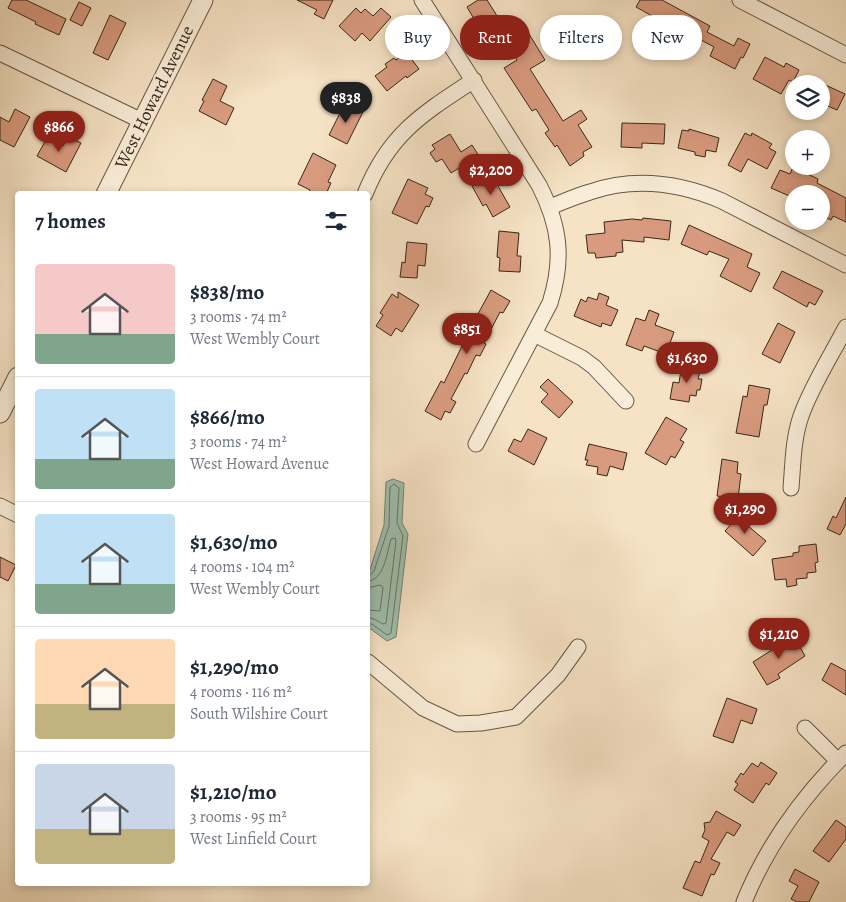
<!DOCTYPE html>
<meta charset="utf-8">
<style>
body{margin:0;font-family:Alegreya,serif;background:#f2f2f3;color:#1f2937;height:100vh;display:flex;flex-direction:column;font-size:19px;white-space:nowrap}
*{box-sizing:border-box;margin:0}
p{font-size:16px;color:#747a83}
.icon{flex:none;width:28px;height:28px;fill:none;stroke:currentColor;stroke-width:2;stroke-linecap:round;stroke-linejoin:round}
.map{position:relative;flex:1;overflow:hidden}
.sheet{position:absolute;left:15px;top:191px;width:355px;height:695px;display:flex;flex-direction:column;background:#fff;border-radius:5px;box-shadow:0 2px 8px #0003}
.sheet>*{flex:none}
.top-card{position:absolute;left:385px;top:15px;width:385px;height:45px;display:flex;gap:10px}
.controls{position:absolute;left:785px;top:75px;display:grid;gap:10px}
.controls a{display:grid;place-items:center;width:45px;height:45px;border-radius:50%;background:#fff;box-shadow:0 2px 8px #0003;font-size:25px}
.price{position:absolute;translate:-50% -42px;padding:0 11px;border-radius:18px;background:#8f2418;color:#fff;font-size:16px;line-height:32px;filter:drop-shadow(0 1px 2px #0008)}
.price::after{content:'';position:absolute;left:50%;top:30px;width:15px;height:11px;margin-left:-8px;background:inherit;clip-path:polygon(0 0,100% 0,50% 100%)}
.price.current{background:#222;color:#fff}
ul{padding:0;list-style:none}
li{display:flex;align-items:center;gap:15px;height:125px;padding:0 20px}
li+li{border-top:1px solid #e0e1e3}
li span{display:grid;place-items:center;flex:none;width:140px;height:100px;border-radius:5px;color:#555}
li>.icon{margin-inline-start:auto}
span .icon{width:60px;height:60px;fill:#fffc;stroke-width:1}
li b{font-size:21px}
h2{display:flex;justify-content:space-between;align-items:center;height:60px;padding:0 20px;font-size:21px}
.tag{padding:0 18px;border-radius:22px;background:#fff;box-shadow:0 2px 8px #0003;font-size:18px;line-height:45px}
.tag.current{background:#8f2418;color:#fff}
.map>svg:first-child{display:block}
.water{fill:#9ebfaf;stroke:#758272}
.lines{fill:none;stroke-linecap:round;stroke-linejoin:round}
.shore{stroke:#6b7363;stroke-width:1}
.building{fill:#d99b7f;stroke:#382717}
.minor-casing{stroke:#685642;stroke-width:17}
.tertiary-casing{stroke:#685642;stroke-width:21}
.minor{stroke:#f9edd9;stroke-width:15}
.tertiary{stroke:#f9edd9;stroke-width:19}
.labels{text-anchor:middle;stroke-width:4.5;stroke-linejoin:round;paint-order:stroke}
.street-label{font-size:18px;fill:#382717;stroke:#f9edd9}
</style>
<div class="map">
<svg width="846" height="902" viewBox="0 0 846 902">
<rect width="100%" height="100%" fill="#f6e3c5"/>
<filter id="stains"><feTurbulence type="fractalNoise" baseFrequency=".004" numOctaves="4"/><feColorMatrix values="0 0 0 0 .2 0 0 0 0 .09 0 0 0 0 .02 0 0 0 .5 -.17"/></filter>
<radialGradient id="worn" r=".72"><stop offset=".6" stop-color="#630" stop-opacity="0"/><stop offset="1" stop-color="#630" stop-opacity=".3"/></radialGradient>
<path class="water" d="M393,479L404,483L402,523L408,534L396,637L387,641L368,627V576L384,525L386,482Z"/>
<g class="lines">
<path class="shore" d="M368,575L371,574L374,571L389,526L390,487L394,484L399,488L397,523L403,536L391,633L387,635L372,624H368
M368,581C384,580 387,553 391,539L395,538L396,541L386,623L383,624L374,619L368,617
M368,588L380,585L383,587L380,611L368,610"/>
</g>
<path class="building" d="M12,0H26L66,19L59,35L35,24L36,22L8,8Z
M297,0H333L324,19L314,14L317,10Z
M478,0H487L506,30L487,41L467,7Z
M640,0H662L710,26L707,32L734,46L738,38L750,44L743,58L741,57L735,69L710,56L714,47L688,33L687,36L681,33L678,39L668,33L672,27L636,7Z
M79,2L91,8L82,26L70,20Z
M356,8L361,13L365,9L373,16L381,8L391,17L370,41L362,33L355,41L339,26Z
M110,15L126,23L108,60L93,53Z
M522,31L525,36L529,34L545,60L530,69L563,121L581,110L587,119L578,125L592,147L583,152L584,156L570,166L557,145L555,147L545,133L549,130L536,109L532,111L504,68L517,60L505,41Z
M406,52L419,69L407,78L406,76L387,91L375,76L387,67L385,64L394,58L396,60Z
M765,57L784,67L786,63L799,70L793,82L789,80L781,94L753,79Z
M213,79L227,86L220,101L234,108L226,125L199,111L204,101L202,100Z
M821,83L845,94L837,110L821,103Z
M345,103L363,112L347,144L329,135Z
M15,109L30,117L14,147L0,140V117L9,122Z
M622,123L665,124L664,144L642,143V148L621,147Z
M689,129L719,138L716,152L706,150L705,157L695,155V152L678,148L682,130L689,131Z
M745,133L751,136L752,133L772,144L769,148L776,152L767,169L748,159L741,172L728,165Z
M450,134L461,152L472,145L479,156L451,173L442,159L436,162L430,153L435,149L432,145Z
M68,137L81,143L66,172L37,156L47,138L63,146Z
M313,153L336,165L328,182L331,183L326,194H308L310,190L298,184Z
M793,167L818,179L817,183L846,198V222L833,216L831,220L821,215V194H794V198L771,188L780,170L790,174Z
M491,174L510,207L493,217L486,204L483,206L472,186Z
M408,179L428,188L425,194L433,198L429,207L426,206L417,224L392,213Z
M643,218L671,221L669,240L644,237V242L622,240L623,252L616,253V256L596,258L595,253H588L586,235L605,233L604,222L632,219L642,220Z
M689,225L752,254L747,267L760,273L751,292L720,276L729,259L709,251L707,255L681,244Z
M499,231L519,233L517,256H521L520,272L499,271L500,258L497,257Z
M407,242L427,244L425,266L418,265L417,278L400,277L402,262L405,263Z
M782,271L823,291L815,305L809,302L807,307L773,288Z
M491,290L510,301L503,313L500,312L484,343L486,344L480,356L476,355L467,374L465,373L451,399L456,402L450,413L445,411L441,420L425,411L441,381L444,383L462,346L465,348L477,325L473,323Z
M398,292L419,305L402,332L396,328L391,336L376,326L383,315L380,313L392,294L398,298Z
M599,293L609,297L606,305L618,310L611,326L602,323L601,327L574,316L581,299L586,302L588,297L597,300Z
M649,310L659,314L655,325L674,332L666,354L644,346L642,351L626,345L636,318L645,321Z
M778,323L795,332L780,363L762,354Z
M682,364L701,367L698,379H702L700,390H697L696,396L690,395L689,402L670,399L673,382L679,383Z
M548,379L573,402L559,418L541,402L548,394L540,387Z
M749,385L770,389L767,405H764L759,437L736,433L743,396L747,397Z
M666,417L687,429L680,440L684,442L675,458L671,456L666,465L645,453Z
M528,429L547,438L534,465L508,451L514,439L521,442Z
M589,444L627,453L623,470L610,466L607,476L597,474L598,467L586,465L588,460H585Z
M722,459L738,462L737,473L741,474L738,499L717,496Z
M846,497V524L840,535L827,529L833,516L836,518Z
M740,514L750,523L748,526L766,541L753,556L725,531Z
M816,544L818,562L815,563L816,572L807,573V578L796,579L797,585L787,587L786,579L775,580L772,559L793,556V553L799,552V546Z
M0,557L16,565L8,581L0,577Z
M794,636L805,656L778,674L780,678L767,685L753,662Z
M831,663L846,671V695L822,680Z
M727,698L757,709L752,724L741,720L733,743L713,736Z
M761,762L777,773L769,785L766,783L753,803L734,790L738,784L735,782L741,773L743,775L752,763L758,767Z
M716,811L741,825L734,836L727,832L711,859L720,863L714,875L711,874L702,896L683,888L695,861L700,863L709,841L702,837L705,830L704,823L710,822Z
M836,820L846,827V839L829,862L813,851Z
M795,869L819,882L809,902H797L791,899L798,886L789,881Z"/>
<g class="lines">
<g class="minor-casing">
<path id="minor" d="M422,0L539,185C560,226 564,259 550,303L476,444
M740,0L846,55
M0,53L142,121
M365,194C389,134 422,114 474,80
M550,207C563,202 576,196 590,192C634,177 680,183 722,201L846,265
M534,334L582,358L594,367L626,401
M791,488C793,464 793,439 801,416C812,385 831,356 846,327
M0,506L18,515
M368,662L423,708L457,724L481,723L516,717L558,675L578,647
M805,728L838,761
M744,902C767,845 803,796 846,753"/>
</g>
<g class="tertiary-casing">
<path id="tertiary" d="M106,194L203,0
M0,413L18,377"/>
</g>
<use href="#minor" class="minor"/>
<use href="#tertiary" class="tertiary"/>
</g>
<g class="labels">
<g class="street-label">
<text transform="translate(154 97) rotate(-64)" y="6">West Howard Avenue</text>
</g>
</g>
<rect width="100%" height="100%" filter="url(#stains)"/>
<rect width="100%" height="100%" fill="url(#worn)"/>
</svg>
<div class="controls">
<a><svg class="icon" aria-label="layers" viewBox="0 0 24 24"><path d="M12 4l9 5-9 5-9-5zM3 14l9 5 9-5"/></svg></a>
<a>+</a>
<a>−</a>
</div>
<b class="price current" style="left:346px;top:124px">$838</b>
<b class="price" style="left:59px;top:153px">$866</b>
<b class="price" style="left:491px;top:196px">$2,200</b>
<b class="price" style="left:467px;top:355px">$851</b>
<b class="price" style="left:687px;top:384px">$1,630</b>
<b class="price" style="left:745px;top:535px">$1,290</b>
<b class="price" style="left:779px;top:660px">$1,210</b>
<div class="top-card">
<a class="tag">Buy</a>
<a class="tag current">Rent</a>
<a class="tag">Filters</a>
<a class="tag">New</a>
</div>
<section class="sheet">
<h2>7 homes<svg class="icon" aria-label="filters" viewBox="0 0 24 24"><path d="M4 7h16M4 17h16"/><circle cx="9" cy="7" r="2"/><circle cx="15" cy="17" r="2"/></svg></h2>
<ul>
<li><span style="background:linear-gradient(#f6c9c9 70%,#7fa58c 0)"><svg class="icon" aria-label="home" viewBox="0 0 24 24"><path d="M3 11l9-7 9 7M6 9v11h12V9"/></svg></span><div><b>$838/mo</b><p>3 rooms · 74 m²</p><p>West Wembly Court</p></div></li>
<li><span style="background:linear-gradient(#bfe0f5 70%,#7fa58c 0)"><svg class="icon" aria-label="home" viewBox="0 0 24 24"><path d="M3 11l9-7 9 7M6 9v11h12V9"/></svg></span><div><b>$866/mo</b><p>3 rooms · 74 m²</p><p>West Howard Avenue</p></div></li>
<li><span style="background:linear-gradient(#bfe0f5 70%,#7fa58c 0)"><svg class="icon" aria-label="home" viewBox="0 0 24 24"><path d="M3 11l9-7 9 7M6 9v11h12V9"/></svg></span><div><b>$1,630/mo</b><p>4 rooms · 104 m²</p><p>West Wembly Court</p></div></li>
<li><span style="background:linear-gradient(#ffd9b3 65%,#c2b280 0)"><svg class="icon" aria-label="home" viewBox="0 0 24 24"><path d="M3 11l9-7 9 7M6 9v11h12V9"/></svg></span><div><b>$1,290/mo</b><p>4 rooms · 116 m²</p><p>South Wilshire Court</p></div></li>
<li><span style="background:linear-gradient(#c9d6e8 65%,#c2b280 0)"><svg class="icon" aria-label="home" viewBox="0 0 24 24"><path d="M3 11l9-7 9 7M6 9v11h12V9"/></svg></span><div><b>$1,210/mo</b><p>3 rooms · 95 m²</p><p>West Linfield Court</p></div></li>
</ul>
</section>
</div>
